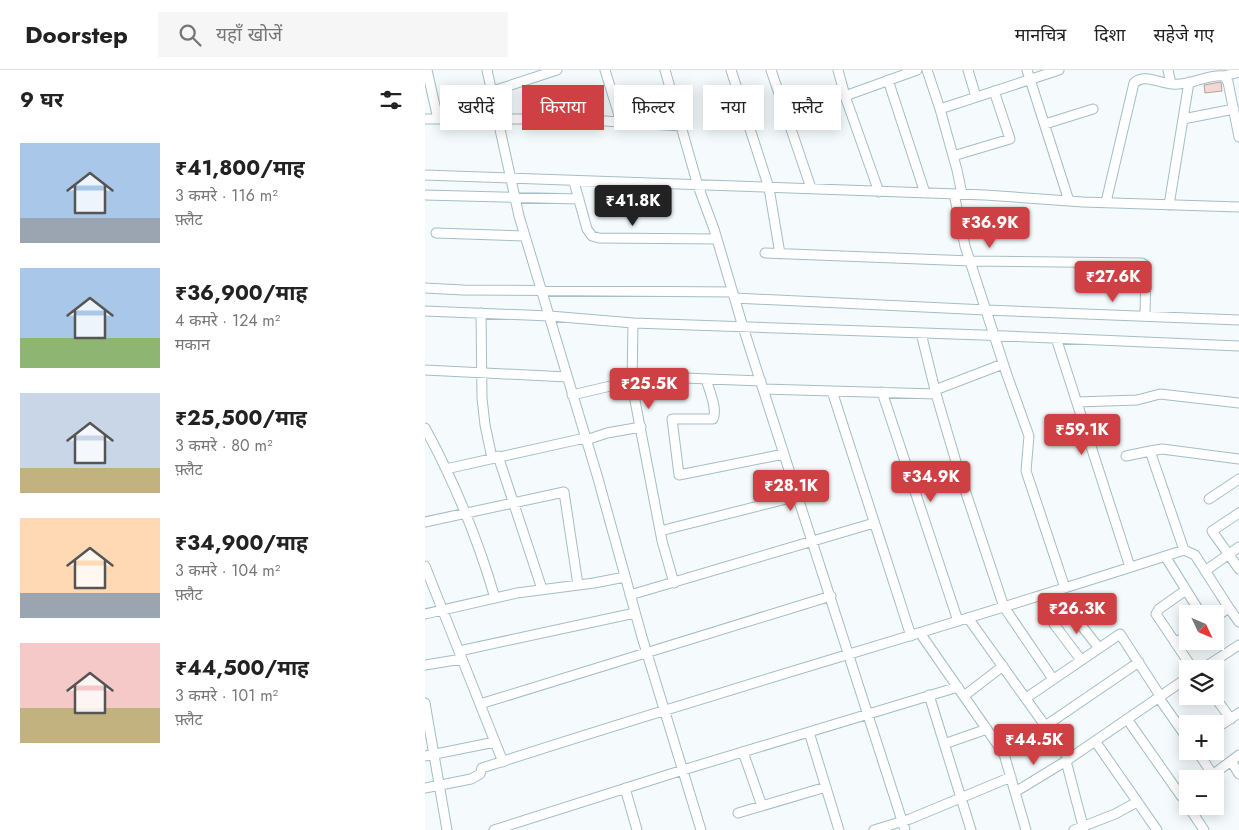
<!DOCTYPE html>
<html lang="hi">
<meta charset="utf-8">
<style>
body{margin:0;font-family:Jost,"Noto Sans Devanagari",sans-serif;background:#f6f6f6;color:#222;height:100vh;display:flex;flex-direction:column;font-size:19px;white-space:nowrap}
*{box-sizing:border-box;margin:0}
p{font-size:16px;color:#767676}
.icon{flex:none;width:28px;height:28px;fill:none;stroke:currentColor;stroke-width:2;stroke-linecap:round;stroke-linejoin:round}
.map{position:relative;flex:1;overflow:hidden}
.sheet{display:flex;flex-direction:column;background:#fff;width:425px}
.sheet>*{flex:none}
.hud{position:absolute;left:15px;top:15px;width:475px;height:45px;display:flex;gap:10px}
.needle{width:32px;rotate:134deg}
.tools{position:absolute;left:754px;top:535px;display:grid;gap:10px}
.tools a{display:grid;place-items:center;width:45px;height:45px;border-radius:0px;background:#fff;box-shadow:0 2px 12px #0003;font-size:25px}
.price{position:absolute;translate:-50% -42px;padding:0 11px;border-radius:5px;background:#cf4044;color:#fff;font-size:16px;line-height:32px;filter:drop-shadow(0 1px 2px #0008)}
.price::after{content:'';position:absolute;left:50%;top:30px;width:15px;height:11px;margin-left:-8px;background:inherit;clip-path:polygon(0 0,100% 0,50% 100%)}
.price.current{background:#222;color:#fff}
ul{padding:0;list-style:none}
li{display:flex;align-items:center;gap:15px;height:125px;padding:0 20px}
li span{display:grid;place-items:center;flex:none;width:140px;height:100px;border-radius:0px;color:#555}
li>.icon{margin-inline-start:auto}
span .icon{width:60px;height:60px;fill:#fffc;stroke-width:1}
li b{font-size:21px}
h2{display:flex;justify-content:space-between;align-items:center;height:60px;padding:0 20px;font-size:21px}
.tag{padding:0 18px;border-radius:0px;background:#fff;box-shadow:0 2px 12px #0003;font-size:18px;line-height:45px}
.tag.current{background:#cf4044;color:#fff}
header{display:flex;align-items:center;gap:30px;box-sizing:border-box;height:70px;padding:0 25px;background:#fff;border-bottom:1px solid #e0e0e0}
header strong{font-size:24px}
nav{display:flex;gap:28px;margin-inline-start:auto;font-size:18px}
.search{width:350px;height:45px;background:#f6f6f6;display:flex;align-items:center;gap:12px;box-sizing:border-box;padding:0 18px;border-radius:0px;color:#767676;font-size:19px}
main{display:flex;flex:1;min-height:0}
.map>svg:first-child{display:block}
.building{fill:#f3d7d5;stroke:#b99e9c}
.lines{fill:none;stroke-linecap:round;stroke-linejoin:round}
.minor-casing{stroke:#a3bec5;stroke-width:11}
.minor{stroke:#fff;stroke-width:9}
</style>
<header>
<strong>Doorstep</strong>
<div class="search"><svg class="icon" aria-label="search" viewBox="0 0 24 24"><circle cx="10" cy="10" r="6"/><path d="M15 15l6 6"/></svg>यहाँ खोजें</div>
<nav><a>मानचित्र</a><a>दिशा</a><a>सहेजे गए</a></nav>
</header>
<main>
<section class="sheet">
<h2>9 घर<svg class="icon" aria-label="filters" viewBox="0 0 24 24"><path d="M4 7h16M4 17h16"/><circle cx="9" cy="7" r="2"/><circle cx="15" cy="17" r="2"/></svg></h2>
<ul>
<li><span style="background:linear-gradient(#a9c7e8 75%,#9aa5b1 0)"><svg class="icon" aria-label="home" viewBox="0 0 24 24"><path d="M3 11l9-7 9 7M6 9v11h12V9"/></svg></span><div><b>₹41,800/माह</b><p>3 कमरे · 116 m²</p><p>फ़्लैट</p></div></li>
<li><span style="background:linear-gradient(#a9c7e8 70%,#8fb573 0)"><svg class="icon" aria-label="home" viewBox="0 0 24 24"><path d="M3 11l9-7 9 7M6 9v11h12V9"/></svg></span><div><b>₹36,900/माह</b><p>4 कमरे · 124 m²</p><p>मकान</p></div></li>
<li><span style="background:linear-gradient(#c9d6e8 75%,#c2b280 0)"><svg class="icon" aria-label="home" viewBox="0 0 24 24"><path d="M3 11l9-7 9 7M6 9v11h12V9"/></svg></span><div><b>₹25,500/माह</b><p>3 कमरे · 80 m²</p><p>फ़्लैट</p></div></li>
<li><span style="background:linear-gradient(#ffd9b3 75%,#9aa5b1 0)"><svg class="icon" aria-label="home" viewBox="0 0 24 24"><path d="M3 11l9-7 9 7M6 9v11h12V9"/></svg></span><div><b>₹34,900/माह</b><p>3 कमरे · 104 m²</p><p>फ़्लैट</p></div></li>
<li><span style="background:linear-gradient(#f6c9c9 65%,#c2b280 0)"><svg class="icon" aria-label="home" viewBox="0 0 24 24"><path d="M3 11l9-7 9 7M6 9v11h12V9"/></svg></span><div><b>₹44,500/माह</b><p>3 कमरे · 101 m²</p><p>फ़्लैट</p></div></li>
</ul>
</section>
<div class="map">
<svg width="814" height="760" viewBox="0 0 814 760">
<rect width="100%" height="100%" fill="#f5fbfc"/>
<path class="building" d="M796,12L797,21L780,23L779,15Z"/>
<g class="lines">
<g class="minor-casing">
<path id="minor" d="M2,0L13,49
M62,0L94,146L172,405L217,567L276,760
M180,0L196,52
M240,0L273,116L289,159L318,257L480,760
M306,0L344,118L355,184
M346,0L386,118
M413,0L420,26L454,122
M502,0L515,39
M543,0L551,27
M602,0L644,131
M743,0L746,14
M799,6L814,2
M463,10L500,123
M68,21L132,0
M420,26L492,0
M0,49H149L256,56
M758,49L809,39
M620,54L668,39
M528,86L585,69L569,21
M0,105L560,125L658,132L814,137
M149,112L162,159L167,166L174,168L292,169
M529,124L540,176L582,305L604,366L601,401L640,518
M537,124L532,100L515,39L634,0
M0,125L154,129
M681,132L709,13C719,3 736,14 748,14C765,16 782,4 799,6L803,12L814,67
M744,135L764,12
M11,163L100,166
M340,183L546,191L717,193L721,196L720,245
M0,218L38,220L308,222
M310,228L561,240L814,250
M0,241L125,246L208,253
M56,243L57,328L60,355L67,388
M496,263L511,324L534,402L579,537L628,609
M631,268L705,497
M0,300L142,307
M208,306L336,311
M281,309C284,320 293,339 288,349H247L254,405L359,384
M338,319L511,324
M510,320L578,294
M407,321L486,566
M457,322L533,551
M147,325L207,311
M652,332L712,330L735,324L814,333
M0,358C29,411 53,470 70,528
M161,370L182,363L216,357
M73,386L117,519
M701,386L725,381
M21,399L160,368
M784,429L814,409
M814,443L787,461L814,499
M0,452L139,422L153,515
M235,461L373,426
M759,480L770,485L804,538
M740,486L776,544
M0,496L78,692
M780,501L814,477
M249,513L237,471L207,315L208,253L557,265L814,276
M761,520L734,539L731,544L768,599
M629,521L674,578
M205,525L449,453
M0,544L92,523L169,513L200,507
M790,547L804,538L814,552
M543,548L644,689
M629,554L656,590
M495,563L579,684L601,760
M750,573L762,565
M34,581L210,543
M0,595L37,589
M777,599L814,575
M504,625L546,760
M539,626L578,596
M789,626L806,649
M601,628L695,564L736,627
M734,628L762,668
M0,633L22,760
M55,634L406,526
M702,649L756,726
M790,659L814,643
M384,662L414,760
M670,671L732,760
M519,674L562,659
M772,681L788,705
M318,682L337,736
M579,684L714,592
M0,686L70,672
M806,691L814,704
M782,709L814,685
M0,718L46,709L55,704L57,698C290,622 526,556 759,480L725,381L737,379L814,389
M200,718L212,760
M590,722L641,691
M763,736L779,760
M313,743L401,717
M69,760L258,700L533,617
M449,760L485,749L586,707
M649,760L690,744L712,732
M659,760L641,691L762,608"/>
</g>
<use href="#minor" class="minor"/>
</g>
</svg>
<div class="tools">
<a><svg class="needle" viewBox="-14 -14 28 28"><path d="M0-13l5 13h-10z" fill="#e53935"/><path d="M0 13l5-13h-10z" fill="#767676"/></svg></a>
<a><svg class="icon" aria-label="layers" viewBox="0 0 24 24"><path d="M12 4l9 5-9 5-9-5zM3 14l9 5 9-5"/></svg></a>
<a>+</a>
<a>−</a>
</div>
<b class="price current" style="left:208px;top:157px">₹41.8K</b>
<b class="price" style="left:565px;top:179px">₹36.9K</b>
<b class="price" style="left:688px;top:233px">₹27.6K</b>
<b class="price" style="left:224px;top:340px">₹25.5K</b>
<b class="price" style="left:657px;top:386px">₹59.1K</b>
<b class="price" style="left:506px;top:433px">₹34.9K</b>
<b class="price" style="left:366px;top:442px">₹28.1K</b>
<b class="price" style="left:652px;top:565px">₹26.3K</b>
<b class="price" style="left:609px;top:696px">₹44.5K</b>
<div class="hud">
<a class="tag">खरीदें</a>
<a class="tag current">किराया</a>
<a class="tag">फ़िल्टर</a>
<a class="tag">नया</a>
<a class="tag">फ़्लैट</a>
</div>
</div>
</main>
